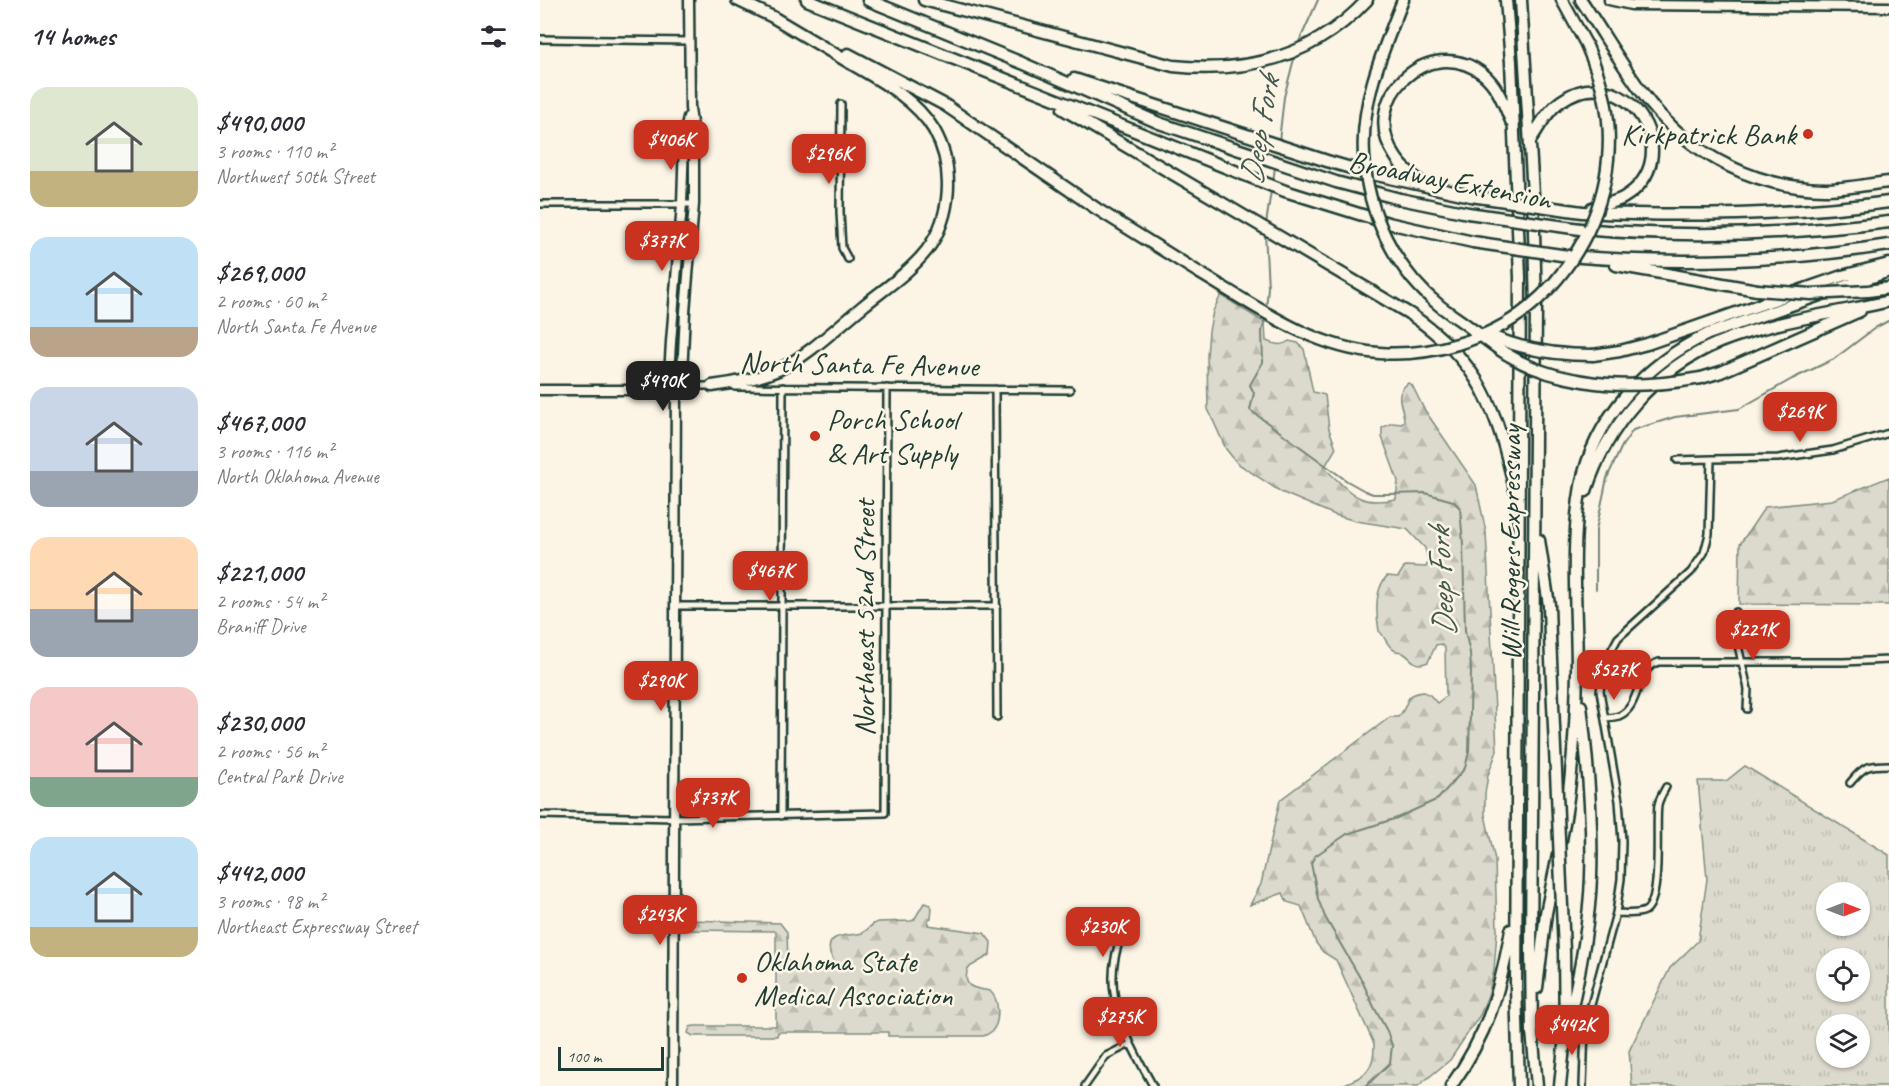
<!DOCTYPE html>
<meta charset="utf-8">
<style>
body{margin:0;font-family:Caveat,sans-serif;background:#f7f7f7;color:#2b2b33;height:100vh;display:flex;flex-direction:column;font-size:22px;white-space:nowrap}
*{box-sizing:border-box;margin:0}
p{font-size:20px;color:#7c7c81}
.icon{flex:none;width:33px;height:33px;fill:none;stroke:currentColor;stroke-width:2;stroke-linecap:round;stroke-linejoin:round}
.map{position:relative;flex:1;overflow:hidden}
.details{display:flex;flex-direction:column;background:#fff;width:540px}
.details>*{flex:none}
.needle{width:39px;rotate:90deg}
.tools{position:absolute;left:1276px;top:882px;display:grid;gap:12px}
.tools a{display:grid;place-items:center;width:54px;height:54px;border-radius:50%;background:#fff;box-shadow:0 2px 4px #0004;font-size:30px}
.scale{position:absolute;left:18px;bottom:15px;width:106px;box-sizing:border-box;padding-left:6px;border:3px solid #1f3d34;border-top:0;font-size:16px;line-height:21px;white-space:nowrap;color:#1f3d34;-webkit-text-stroke:4px #fcf5e5;paint-order:stroke}
.price{position:absolute;translate:-50% -51px;padding:0 14px;border-radius:12px;background:#c8321e;color:#fff;font-size:20px;line-height:39px;filter:drop-shadow(0 2px 3px #0008)}
.price::after{content:'';position:absolute;left:50%;top:36px;width:18px;height:14px;margin-left:-9px;background:inherit;clip-path:polygon(0 0,100% 0,50% 100%)}
.price.on{background:#222;color:#fff}
ul{padding:0;list-style:none}
li{display:flex;align-items:center;gap:18px;height:150px;padding:0 30px}
li span{display:grid;place-items:center;flex:none;width:168px;height:120px;border-radius:18px;color:#555}
li>.icon{margin-inline-start:auto}
span .icon{width:72px;height:72px;fill:#fffc;stroke-width:1}
li b{font-size:26px}
h2{display:flex;justify-content:space-between;align-items:center;height:72px;padding:0 30px;font-size:26px}
main{display:flex;flex:1;min-height:0}
.map>svg:first-child{display:block}
.grass{fill:url(#grass-tufts);stroke:#7e8c80;stroke-width:1.5;fill-rule:evenodd}
.forest{fill:url(#forest-firs);stroke:#7e8c80;stroke-width:1.5}
.lines{fill:none;stroke-linecap:round;stroke-linejoin:round}
.stream{stroke:#758479;stroke-width:2}
.street-casing{stroke:#1f3d34;stroke-width:10}
.secondary-casing{stroke:#1f3d34;stroke-width:13}
.highway-casing{stroke:#1f3d34;stroke-width:15}
.street{stroke:#fcf5e5;stroke-width:5}
.secondary{stroke:#fcf5e5;stroke-width:8}
.highway{stroke:#fcf5e5;stroke-width:10}
.highway-bridge-casing{stroke:#1f3d34;stroke-width:15;stroke-linecap:butt}
.highway-bridge{stroke:#fcf5e5;stroke-width:10}
.poi-dot{fill:#c8321e;stroke:#fcf5e5;stroke-width:2}
.labels{text-anchor:middle;stroke-width:5;stroke-linejoin:round;paint-order:stroke}
.poi-label{font-size:30px;fill:#1f3d34;stroke:#fcf5e5;text-anchor:start}
.street-label{font-size:30px;fill:#1f3d34;stroke:#fcf5e5}
.water-label{font-size:32px;font-style:italic;fill:#435a51;stroke:#fcf5e5}
</style>
<main>
<section class="details">
<h2>14 homes<svg class="icon" aria-label="filters" viewBox="0 0 24 24"><path d="M4 7h16M4 17h16"/><circle cx="9" cy="7" r="2"/><circle cx="15" cy="17" r="2"/></svg></h2>
<ul>
<li><span style="background:linear-gradient(#dfe7d0 70%,#c2b280 0)"><svg class="icon" aria-label="home" viewBox="0 0 24 24"><path d="M3 11l9-7 9 7M6 9v11h12V9"/></svg></span><div><b>$490,000</b><p>3 rooms · 110 m²</p><p>Northwest 50th Street</p></div></li>
<li><span style="background:linear-gradient(#bfe0f5 75%,#b9a48a 0)"><svg class="icon" aria-label="home" viewBox="0 0 24 24"><path d="M3 11l9-7 9 7M6 9v11h12V9"/></svg></span><div><b>$269,000</b><p>2 rooms · 60 m²</p><p>North Santa Fe Avenue</p></div></li>
<li><span style="background:linear-gradient(#c9d6e8 70%,#9aa5b1 0)"><svg class="icon" aria-label="home" viewBox="0 0 24 24"><path d="M3 11l9-7 9 7M6 9v11h12V9"/></svg></span><div><b>$467,000</b><p>3 rooms · 116 m²</p><p>North Oklahoma Avenue</p></div></li>
<li><span style="background:linear-gradient(#ffd9b3 60%,#9aa5b1 0)"><svg class="icon" aria-label="home" viewBox="0 0 24 24"><path d="M3 11l9-7 9 7M6 9v11h12V9"/></svg></span><div><b>$221,000</b><p>2 rooms · 54 m²</p><p>Braniff Drive</p></div></li>
<li><span style="background:linear-gradient(#f6c9c9 75%,#7fa58c 0)"><svg class="icon" aria-label="home" viewBox="0 0 24 24"><path d="M3 11l9-7 9 7M6 9v11h12V9"/></svg></span><div><b>$230,000</b><p>2 rooms · 56 m²</p><p>Central Park Drive</p></div></li>
<li><span style="background:linear-gradient(#bfe0f5 75%,#c2b280 0)"><svg class="icon" aria-label="home" viewBox="0 0 24 24"><path d="M3 11l9-7 9 7M6 9v11h12V9"/></svg></span><div><b>$442,000</b><p>3 rooms · 98 m²</p><p>Northeast Expressway Street</p></div></li>
</ul>
</section>
<div class="map">
<svg width="1349" height="1086" viewBox="0 0 1349 1086">
<defs>
<pattern id="grass-tufts" width="24" height="20" patternUnits="userSpaceOnUse" patternTransform="scale(1.5)"><rect width="24" height="20" fill="#dcdacc"/><path d="M3 7l-1-3M5 7V3M7 7l1-3M15 17l-1-3M17 17v-4M19 17l1-3" fill="none" stroke="#bcbcb0"/></pattern>
<pattern id="forest-firs" width="22" height="20" patternUnits="userSpaceOnUse" patternTransform="scale(1.5)"><rect width="22" height="20" fill="#dcdacc"/><path d="M5 1l3.5 6h-7zM16 11l3.5 6h-7z" fill="#bcbcb0"/></pattern>
</defs>
<rect width="100%" height="100%" fill="#fcf5e5"/>
<filter id="ink" filterUnits="userSpaceOnUse"><feTurbulence type="fractalNoise" baseFrequency=".0167" numOctaves="2"/><feDisplacementMap in="SourceGraphic" scale="12" xChannelSelector="R" yChannelSelector="G"/><feConvolveMatrix kernelMatrix="1 2 1 2 8 2 1 2 1" color-interpolation-filters="sRGB"/></filter>
<g filter="url(#ink)">
<path class="grass" d="M1205,766L1349,855V1086H1092L1089,1051L1130,968L1158,941L1167,879L1158,781H1186ZM1287,892H1320V926H1287ZM1287,958H1320V992H1287ZM1287,1024H1320V1058H1287Z"/>
<path class="forest" d="M681,295L725,323L726,341C736,344 741,347 749,341L758,343L764,349L773,392L785,395L789,429L796,448L784,468C811,491 815,507 856,499L858,481L842,437V428L852,423L862,424L864,421C864,406 852,396 868,383L872,385L884,409L936,485L946,532L957,751L948,775L945,794V815L955,860L957,932L954,970L949,993L940,1015L910,1060L878,1086H799C823,1078 835,1071 834,1044L796,960L783,952L776,943L761,906L747,902L743,893L710,905L721,884L740,800L850,717H858C871,705 861,694 884,692L890,695L897,703L906,696L905,648L901,644L896,645L888,662C874,668 873,659 863,653C857,649 861,654 854,650C847,646 845,636 839,631C836,614 834,590 847,576L858,577L865,566L886,567L888,562L885,548L867,529L816,521L795,515L741,492L697,463L686,449L668,409L667,356L669,331L673,311Z
M1349,477V605L1199,604L1200,544L1225,507L1292,500Z
M384,903L390,905L392,908L391,918L388,920V925L444,933L451,942L450,955L428,968C421,990 437,988 450,991C459,999 461,1021 452,1031C451,1032 445,1036 443,1036H348V1032H238L237,1036H153L148,1033L150,1027L154,1026H236V931L150,930L147,925L149,920L240,923L247,932L248,964L253,966L264,965L285,972L295,967C295,960 292,959 290,953C285,931 311,937 322,933C329,930 330,924 338,922L371,921L374,920Z"/>
<g class="lines">
<path class="stream" d="M758,44L778,0
M739,141L744,97L755,55
M733,182L735,167
M726,224L731,191
M725,232L728,287L726,310
M726,316L722,331L723,362L710,385L714,393L710,410L807,481L825,491L833,494H850L885,493L913,501L920,508L923,544L925,631L930,653L931,671L929,752L925,768L898,799L857,818L807,834L775,856L771,863L778,899L785,917L823,983L834,1007L847,1031L852,1046L850,1063L826,1086
M1056,589V530L1067,478L1082,446L1093,430L1135,417L1199,409L1252,379L1294,359L1335,328L1348,321"/>
<g class="street-casing">
<path id="street" d="M0,39L149,41
M301,104L300,212L302,248L308,259
M0,204H154
M136,386H174
M195,387L530,390
M455,389L457,717
M1171,459L1238,458L1293,450L1349,433
M135,606H457
M1196,612L1197,641L1208,689L1207,709
M1065,718C1069,718 1075,717 1079,716C1102,706 1094,669 1119,662H1303L1349,660
M1310,783C1324,766 1327,765 1349,765
M0,815L134,818L345,813L347,388
M241,816L243,387
M1076,913C1085,913 1097,915 1105,911C1123,901 1115,825 1118,805C1119,799 1123,793 1126,787
M586,922C582,934 577,946 575,958C565,1004 592,1047 613,1086
M545,1086L566,1056L590,1044
M1043,1086L1045,1027L1076,913L1081,879L1082,841L1079,801L1060,691L1065,662L1078,638L1151,572L1164,553L1169,534L1171,459L1137,460"/>
</g>
<g class="secondary-casing">
<path id="secondary" d="M1069,0L1091,5L1349,7
M136,386L129,376L131,342L142,204L144,139L148,117
M0,390H121L136,386
M133,1086L136,386L142,376L145,312L154,204V139L150,108L149,0"/>
</g>
<g class="highway-casing">
<path id="highway" d="M197,0L235,18
M267,0L745,191L848,223L933,242
M328,0L482,63L619,123L796,182L860,199L928,213
M384,0L633,66C707,74 775,56 827,0
M966,0L971,62L980,277L976,987L979,1086
M981,0L993,194L996,307L991,949L992,1031L997,1086
M1022,0L1046,44
M1041,0C1064,34 1085,71 1110,103C1153,156 1216,188 1285,189C1306,189 1328,184 1349,182
M857,15L863,0
M308,54L405,105L557,209L658,272
M534,79L787,161L828,173L931,196
M523,109L870,314C941,362 957,410 975,490
M990,141C999,127 1007,111 1021,101C1084,56 1152,157 1083,198C1073,203 1062,205 1052,208
M885,185C874,177 862,168 855,156C817,100 889,32 943,74C958,86 964,105 971,121
M1042,212C1145,217 1246,216 1349,202
M1041,229C1144,238 1246,235 1349,222
M1028,256C1136,265 1242,262 1349,245
M1076,265L1217,290
M1328,291L1349,288
M1053,355L1080,351L1107,344L1302,276L1349,264
M1161,378L1181,372L1320,311
M172,386C195,383 217,379 238,370C269,355 295,329 322,307C344,289 369,273 387,250C412,216 415,167 394,130C374,97 337,79 305,60C281,46 256,31 231,16
M1046,491C1067,425 1115,369 1180,342C1215,328 1254,320 1291,313C1310,309 1330,306 1349,301
M999,540L1009,605L1010,637
M1021,840C1032,785 1036,729 1037,672C1037,611 1030,547 1041,486C1054,417 1107,363 1168,334L1349,271
M997,988L1006,913L1018,855
M1025,1036C1038,984 1049,931 1051,877C1053,820 1048,763 1041,706
M911,1086C948,1034 960,991 971,930
M1020,1086L1025,1036L1024,951"/>
</g>
<use href="#street" class="street"/>
<use href="#secondary" class="secondary"/>
<use href="#highway" class="highway"/>
<g class="highway-bridge-casing">
<path id="highway-bridge" d="M857,15C839,60 821,105 824,155C827,212 855,270 900,306C910,314 922,321 933,330C945,338 957,349 970,356C991,369 1018,377 1043,381C1082,388 1121,385 1161,378
M931,196L1042,212
M928,213L1040,229
M933,242L1028,256
M658,272C714,305 771,348 839,353C889,357 949,340 988,308C1032,272 1063,216 1068,159C1072,116 1063,83 1046,44
M1217,290L1271,294L1328,291
M947,334C981,350 1016,355 1053,355
M1010,637L1024,951"/>
</g>
<use href="#highway-bridge" class="highway-bridge"/>
</g>
</g>
<g class="poi-dot">
<circle cx="1268" cy="134" r="6"/>
<circle cx="275" cy="436" r="6"/>
<circle cx="202" cy="978" r="6"/>
</g>
<g class="labels">
<g class="poi-label">
<text x="1256" y="144" text-anchor="end">Kirkpatrick Bank</text>
<text x="287" y="429">Porch School<tspan x="287" dy="34">&amp; Art Supply</tspan></text>
<text x="214" y="971">Oklahoma State<tspan x="214" dy="34">Medical Association</tspan></text>
</g>
<g class="street-label">
<text transform="translate(910 180) rotate(11)" y="10">Broadway Extension</text>
<text transform="translate(319 364) rotate(1)" y="10">North Santa Fe Avenue</text>
<text transform="translate(970 543) rotate(-90)" y="10">Will Rogers Expressway</text>
<text transform="translate(324 618) rotate(-90)" y="10">Northeast 52nd Street</text>
</g>
<g class="water-label">
<text transform="translate(719 130) rotate(-80)" y="11">Deep Fork</text>
<text transform="translate(901 582) rotate(-93)" y="11">Deep Fork</text>
</g>
</g>
</svg>
<div class="tools">
<a><svg class="needle" viewBox="-14 -14 28 28"><path d="M0-13l5 13h-10z" fill="#e53935"/><path d="M0 13l5-13h-10z" fill="#7c7c81"/></svg></a>
<a><svg class="icon" aria-label="locate" viewBox="0 0 24 24"><circle cx="12" cy="12" r="6"/><path d="M12 2v4M12 18v4M2 12h4M18 12h4"/></svg></a>
<a><svg class="icon" aria-label="layers" viewBox="0 0 24 24"><path d="M12 4l9 5-9 5-9-5zM3 14l9 5 9-5"/></svg></a>
</div>
<div class="scale">100 m</div>
<b class="price" style="left:131px;top:171px">$406K</b>
<b class="price" style="left:289px;top:185px">$296K</b>
<b class="price" style="left:122px;top:272px">$377K</b>
<b class="price on" style="left:123px;top:412px">$490K</b>
<b class="price" style="left:1260px;top:443px">$269K</b>
<b class="price" style="left:230px;top:602px">$467K</b>
<b class="price" style="left:1213px;top:661px">$221K</b>
<b class="price" style="left:1074px;top:701px">$527K</b>
<b class="price" style="left:121px;top:712px">$290K</b>
<b class="price" style="left:173px;top:829px">$737K</b>
<b class="price" style="left:120px;top:946px">$243K</b>
<b class="price" style="left:563px;top:958px">$230K</b>
<b class="price" style="left:580px;top:1048px">$275K</b>
<b class="price" style="left:1032px;top:1056px">$442K</b>
</div>
</main>
